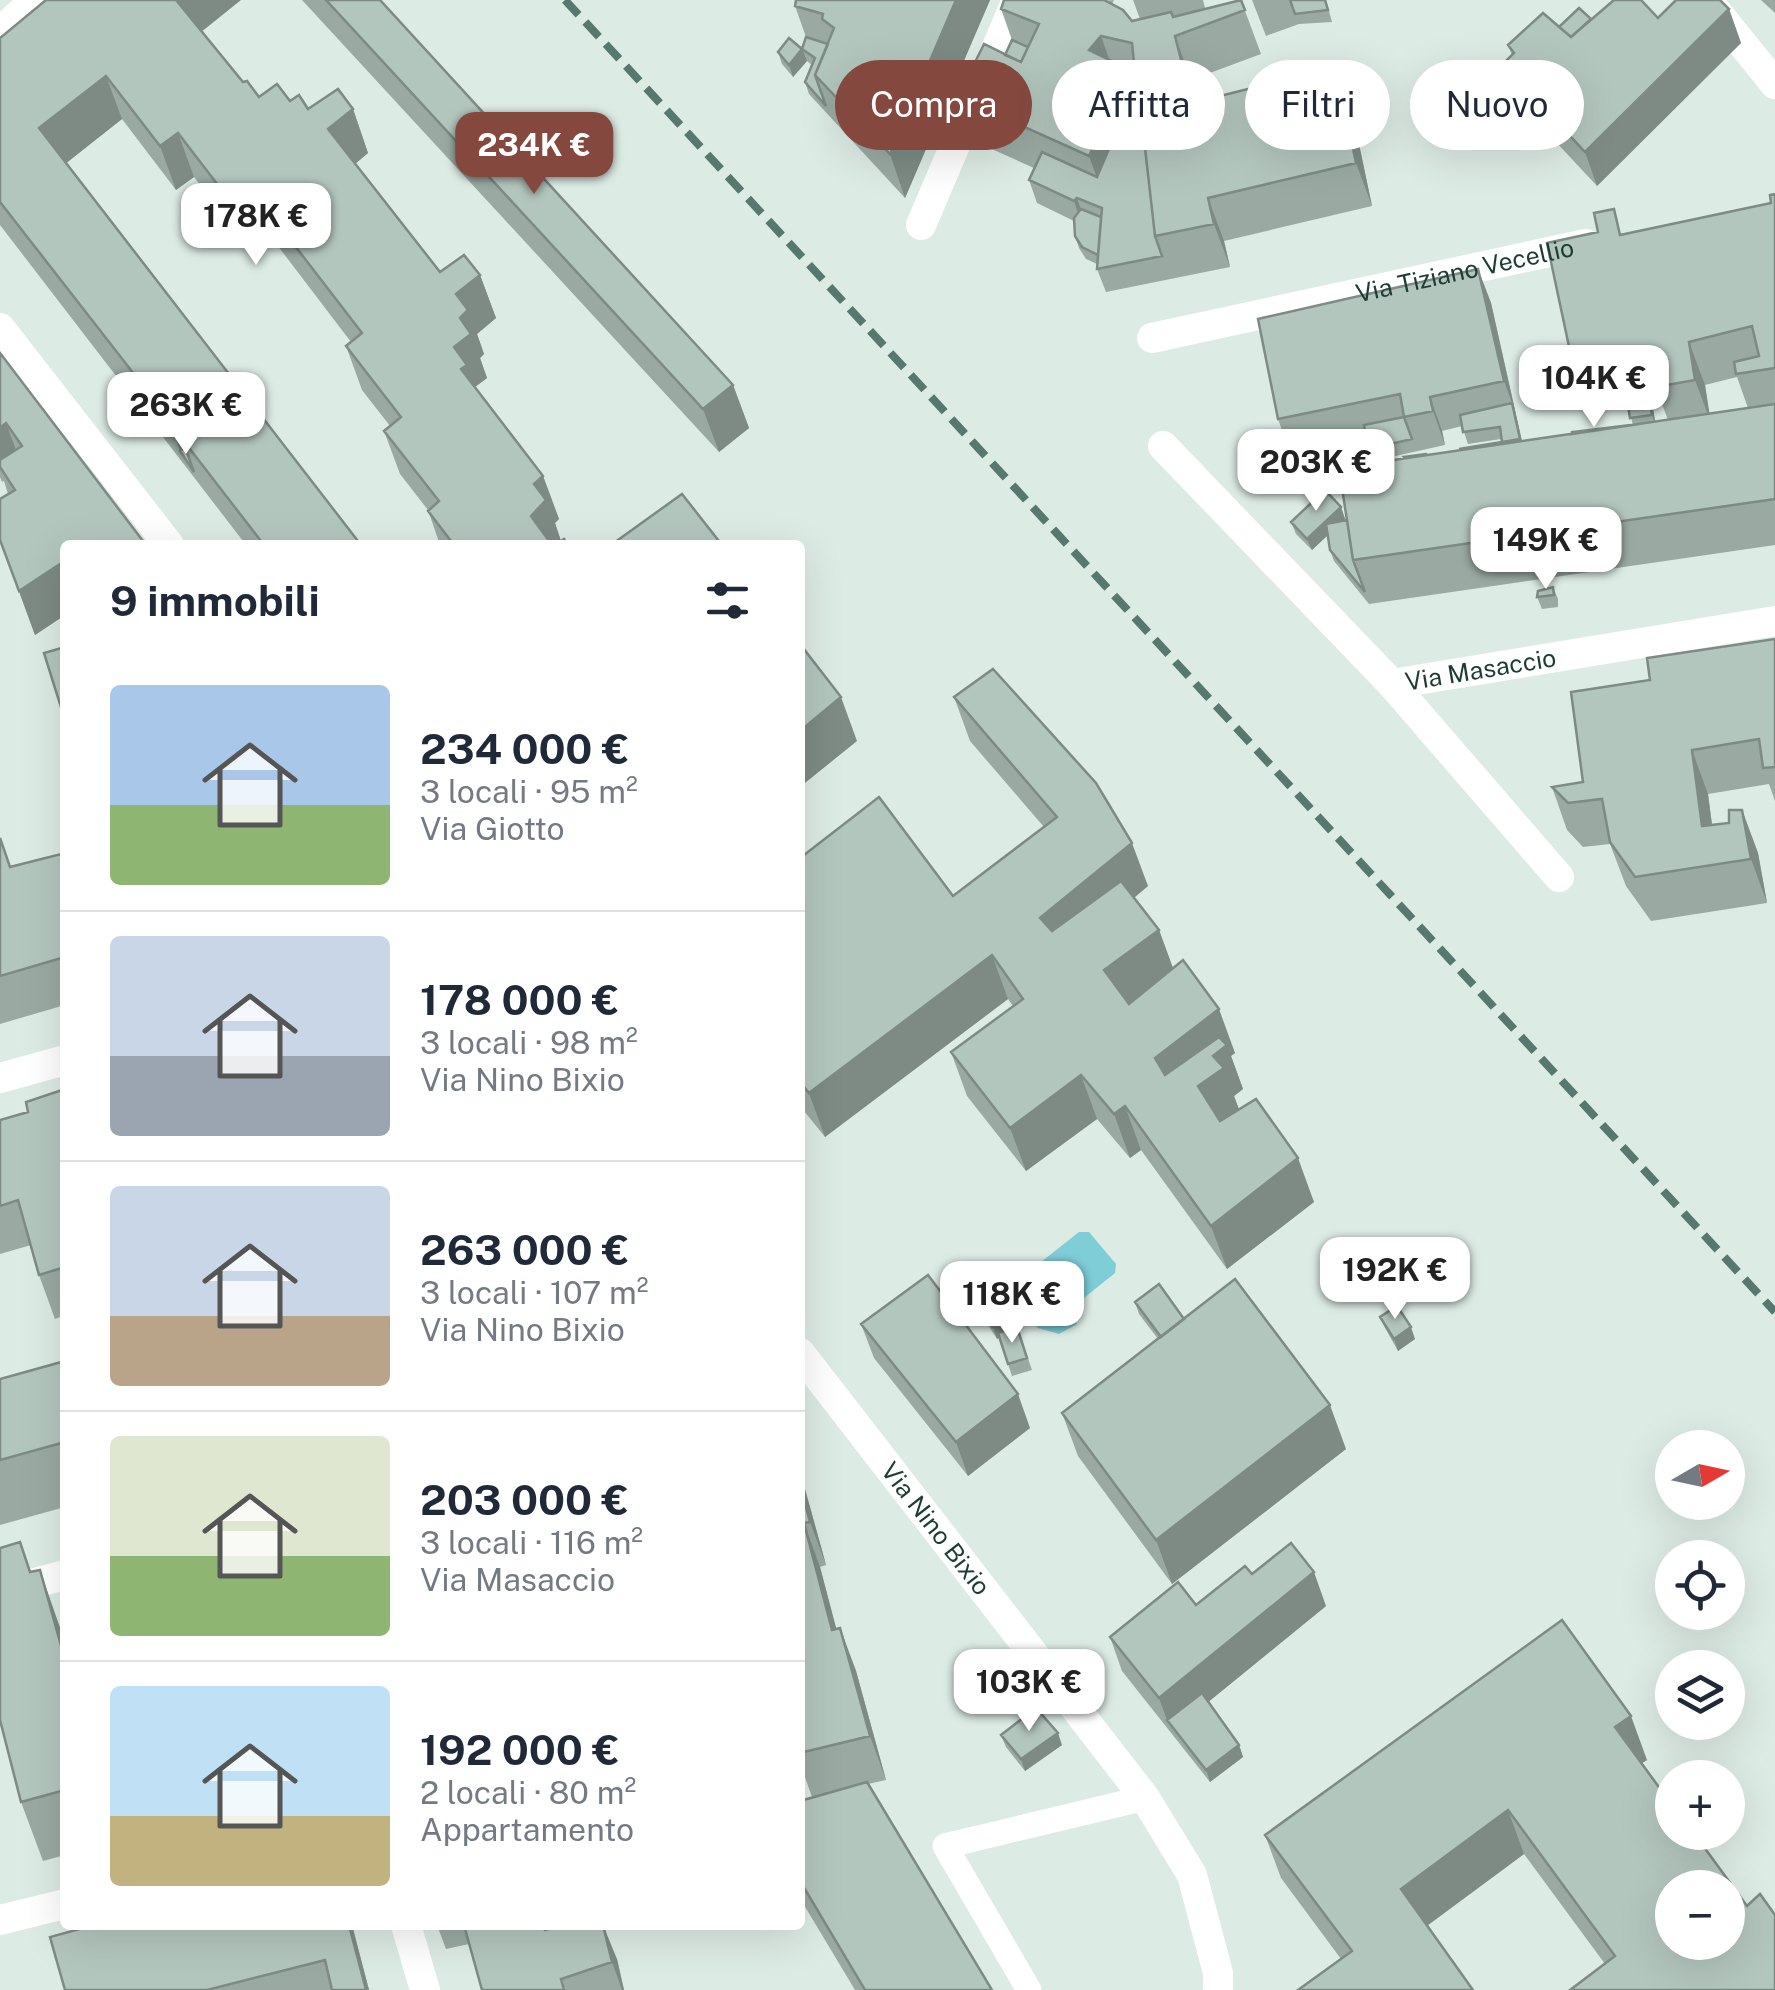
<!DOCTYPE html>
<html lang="it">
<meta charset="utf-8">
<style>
body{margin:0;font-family:"Public Sans",sans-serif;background:#f6f6f7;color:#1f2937;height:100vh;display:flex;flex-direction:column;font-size:38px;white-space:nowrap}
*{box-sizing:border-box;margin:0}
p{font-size:32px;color:#747a83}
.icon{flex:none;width:55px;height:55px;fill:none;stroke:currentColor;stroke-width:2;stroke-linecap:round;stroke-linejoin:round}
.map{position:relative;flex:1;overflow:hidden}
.sheet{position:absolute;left:60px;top:540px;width:745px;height:1390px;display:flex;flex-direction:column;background:#fff;border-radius:10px;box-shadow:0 10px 40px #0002}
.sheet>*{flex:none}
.banner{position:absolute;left:835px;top:60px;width:790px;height:90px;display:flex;gap:20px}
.needle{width:65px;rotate:81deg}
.tools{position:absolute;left:1655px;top:1430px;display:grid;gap:20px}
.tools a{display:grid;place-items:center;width:90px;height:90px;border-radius:50%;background:#fff;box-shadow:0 10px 40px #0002;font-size:50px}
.price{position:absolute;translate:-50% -85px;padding:0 22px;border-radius:20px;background:#fff;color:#222;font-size:32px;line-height:65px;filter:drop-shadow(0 2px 5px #0008)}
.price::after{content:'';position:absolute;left:50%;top:60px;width:30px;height:22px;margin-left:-15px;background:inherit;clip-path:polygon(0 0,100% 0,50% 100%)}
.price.current{background:#84483f;color:#fff}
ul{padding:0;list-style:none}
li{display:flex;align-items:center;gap:30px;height:250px;padding:0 50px}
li+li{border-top:2px solid #e0e1e3}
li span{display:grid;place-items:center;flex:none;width:280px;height:200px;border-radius:10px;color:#555}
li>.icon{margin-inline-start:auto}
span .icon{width:120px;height:120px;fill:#fffc;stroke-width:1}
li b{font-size:42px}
h2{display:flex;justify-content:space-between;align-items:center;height:120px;padding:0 50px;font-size:42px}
.pill{padding:0 35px;border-radius:45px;background:#fff;box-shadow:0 10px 40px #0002;font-size:35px;line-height:90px}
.pill.current{background:#84483f;color:#fff}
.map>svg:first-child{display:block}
.water{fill:#7ecdd7}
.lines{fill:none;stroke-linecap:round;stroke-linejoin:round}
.lane{stroke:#fff;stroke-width:25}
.street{stroke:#fff;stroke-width:30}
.rail{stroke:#57786e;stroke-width:8;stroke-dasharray:20 10;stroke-linecap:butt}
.wall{fill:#9aaaa3;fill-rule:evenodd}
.shaded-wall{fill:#7d8b84}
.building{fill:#b3c6bd;stroke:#7d8b84;stroke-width:2.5;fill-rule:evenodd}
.labels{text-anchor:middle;stroke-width:9;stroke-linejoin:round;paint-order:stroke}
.street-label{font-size:25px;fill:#1d3c33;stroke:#eef8f2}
</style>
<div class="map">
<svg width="1775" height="1990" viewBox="0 0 1775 1990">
<rect width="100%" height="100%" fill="#ddebe5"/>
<path class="water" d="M1079,1232H1089L1116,1264L1115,1273L1069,1310L1077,1324L1059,1334L1038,1328L1010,1295L1012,1285Z"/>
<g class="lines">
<path class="lane" d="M1029,1990L945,1846L1145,1798"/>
<g class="street">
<path d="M1707,0L1775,84"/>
<path d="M0,32L35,0"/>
<path d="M921,225L1017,0"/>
<path d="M0,328L169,545"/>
<path id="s1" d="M1152,338L1586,244"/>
<path id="s2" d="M1163,446L1392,684L1775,621"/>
<path d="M1392,684L1559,877"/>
<path d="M0,1078L65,1060"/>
<path id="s3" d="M800,1353L1145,1798L1192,1875L1218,1973V1990"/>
<path d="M0,1592L65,1575"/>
<path d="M0,1920L65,1904"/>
<path d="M406,1925L425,1990"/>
</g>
<path class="rail" d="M565,0L1775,1312"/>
</g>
<path class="wall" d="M302,0H380L733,385L749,428L719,452Z
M990,0L905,198L809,94L805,82L812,65L807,61L793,77L782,64L778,52L802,49L806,37L795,6Z
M1114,0L1112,4L1132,21L1140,19L1133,0H1203L1205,8L1241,0L1261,54L1191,80L1197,102L1352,111L1372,206L1224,241L1230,267L1106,292L1097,269V264L1086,259L1079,248L1075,236L1074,221L1037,203L1029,180L1034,168L974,141L958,97L1005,55L1012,40L1001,9ZM1121,81L1136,84L1138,95L1125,93Z
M1252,0H1326L1332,22L1299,24L1266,36Z
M1761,0H1775V13Z
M1729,9L1741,43L1597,186L1515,98L1503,64L1512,55L1508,45L1559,27L1591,19L1658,18Z
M201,31L243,82L259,97L290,101L308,109H353L368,153L355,164L440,272L480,275L496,318L477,334L484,354L480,358L487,378L475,387L543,476L559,519L555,523L561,541L568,545H440L428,510L400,474L384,431L390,426L362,390L346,346L351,342L268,233L249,249L194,177L176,190L122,119L66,163L361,545H246L0,225V38Z
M1775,194V545L1369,604L1334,561L1330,550L1328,535L1312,550L1296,534L1291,522L1341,507L1345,519L1343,521L1347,520L1427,455L1502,442L1501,439L1468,444L1462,426L1442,431L1445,445L1373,461L1366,437L1290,453L1278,419L1478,269L1491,303L1522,441L1633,425L1628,405L1589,414L1574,370L1623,234L1771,203ZM1737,377L1748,408L1709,414L1705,385ZM1660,399L1668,420L1655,422L1651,401Z
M0,353L65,545V615L35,635L0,540L8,494L4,481L2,482L0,477Z
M1553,587L1558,599V607L1542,609L1537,597Z
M1775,639V801L1769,784L1708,794L1712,825L1729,823L1742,810L1758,853L1767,903L1651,921L1626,886L1610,844L1583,847L1567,830L1552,787L1583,782L1650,680Z
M954,697L1148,886L1134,898L1159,930L1173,968L1235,1053L1231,1056L1243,1089L1234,1096L1239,1110L1314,1202L1227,1269L1141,1150L1130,1158L1097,1119L1026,1171L967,1096L951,1052L1013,1006L1008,999L825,1137L800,1106V858L953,896L1044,827L970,741Z
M0,838L10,866L65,853V1005L0,1024Z
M65,1089V1315L55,1319L39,1275L31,1245L0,1254V1120L28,1112Z
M976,1302L1013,1314L1017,1325L1012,1328L1017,1327L1032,1370L1012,1376L999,1337L997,1339L981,1314Z
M1135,1302L1184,1319L1346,1449L1172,1584L1078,1456L1062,1413L1158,1339L1139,1314Z
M1380,1317L1415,1339L1398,1351L1385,1328Z
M861,1324L1030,1428L968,1476L874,1358Z
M65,1361V1507L0,1525V1379Z
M800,1471L826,1565L820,1567L836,1629L840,1628L856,1671L886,1780L868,1784L992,1990H855L804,1905L800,1908V1801L812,1797L800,1763Z
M31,1572L61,1629L65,1642V1855L43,1861L21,1802Z
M1252,1574L1326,1606L1208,1702L1239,1745L1243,1757L1210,1782L1122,1671L1110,1637L1196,1605Z
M1001,1735L1062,1745L1025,1771L1006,1747Z
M1647,1760L1642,1763L1747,1906L1605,1964L1524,1854L1427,1926L1341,1959L1281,1878L1265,1835Z
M94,1925H352L369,1990H65Z
M437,1925H548L549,1929L617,1959L624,1990H482L469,1944L446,1949Z"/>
<path class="shaded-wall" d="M175,0H241L190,41Z
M956,0H990L905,198L890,154Z
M1729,9L1741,43L1597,186L1585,152Z
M1101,36L1112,67L1114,62L1130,105L1112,119L1089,50Z
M1175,36L1191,80L1205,135L1192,103Z
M802,49L807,61L793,77L789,65Z
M1336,67L1352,111L1372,206L1356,163Z
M106,76L122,119L55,172L39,128Z
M353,109L368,153L344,173L328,129Z
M1107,117L1122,160L1105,200L1089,156Z
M178,133L194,177L176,190L160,146Z
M252,190L268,233L249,249L234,206Z
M1077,198L1085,221L1082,225L1074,201Z
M1208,198L1224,241L1230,267L1214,224Z
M1478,269L1491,303L1524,451L1512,403L1504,381Z
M480,275L496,318L477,334L484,354L480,358L487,378L475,387L477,413L454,347L460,318L456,294Z
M1689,342L1705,385L1711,423L1695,380Z
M733,385L749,428L719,452L703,409Z
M1649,395L1653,407L1656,427L1652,415Z
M1430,397L1442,431L1445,445L1433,411Z
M194,399L210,443L183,440L190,459L180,451L169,419Z
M6,423L22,466L0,467V428Z
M543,476L559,519L555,523L562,544L561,545H542L531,516L534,484Z
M1341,507L1345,519L1312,550L1307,539Z
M60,564L65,578V615L35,635L19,591Z
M841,697L857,741L800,787V731Z
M1692,750L1708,794L1717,864L1702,826Z
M1742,810L1758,853L1767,903L1751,859Z
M1132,843L1148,886L1056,962L1040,918Z
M1159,930L1175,974L1120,1014L1104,970Z
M992,955L1008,999L825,1137L809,1093Z
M1219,1009L1235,1053L1231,1056L1243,1089L1234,1096L1240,1112L1214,1130L1171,1101L1155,1058Z
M1081,1075L1097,1119L1026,1171L1010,1128Z
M1125,1106L1141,1150L1130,1158L1114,1114Z
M1298,1158L1314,1202L1227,1269L1211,1226Z
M1013,1314L1017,1325L997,1339L993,1327Z
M1411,1327L1415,1339L1398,1351L1394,1339Z
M1018,1394L1030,1428L968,1476L956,1442Z
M1330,1405L1346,1449L1172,1584L1156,1540Z
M800,1471L826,1565L810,1522L800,1485Z
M804,1523L820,1567L848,1673L832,1630Z
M40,1570L65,1642V1660Z
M1314,1572L1326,1606L1174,1730L1167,1720L1159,1698Z
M840,1628L856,1671L886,1780L870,1736Z
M1631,1716L1647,1760L1631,1770L1615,1727Z
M1058,1733L1062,1745L1025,1771L1021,1759Z
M1239,1745L1243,1757L1210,1782L1206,1770Z
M1508,1810L1524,1854L1417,1933L1401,1889Z
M800,1893L804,1905L800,1908Z
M349,1925H352L369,1990H366Z
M603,1925L617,1959L624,1990H622L612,1962Z"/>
<path class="building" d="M46,0H176L243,82L247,81L259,97L277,84L290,101L299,95L308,109L338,89L353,109L328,129L440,272L464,255L480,275L456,294L468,310L460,318L471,334L454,347L467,365L461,369L543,476L534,484L546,500L531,516L552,545H454L428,511L439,501L384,431L401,417L346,346L362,333L252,190L234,206L178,133L160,146L106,76L39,128L361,545H264L183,440L207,420L194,399L169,419L0,202V38Z
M326,0H380L733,385L703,409Z
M796,0H956L890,154L815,75L834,28L822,19L823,14L795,6Z
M1004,0H1104L1123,10L1132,21L1171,12L1173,17L1241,0L1245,10L1175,36L1192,103L1336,67L1356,163L1208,198L1214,224L1155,236L1143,130L1107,117L1089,156L958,97L984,44L1021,62L1039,24L1001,9ZM1101,36L1132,43L1139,111L1102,90L1114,62L1089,50Z
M1290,0H1325L1328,10L1295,14Z
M1614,0H1641L1658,18L1676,0H1720L1729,9L1585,152L1503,64L1514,53L1508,45L1543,13L1571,37Z
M1579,8L1591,19L1571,37L1559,27Z
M806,37L828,44L815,75L826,106L805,82L815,58L802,49L789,65L778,52L789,38L802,49Z
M1012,40L1028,47L1021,62L1005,55Z
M1125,93L1138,95L1139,111L1122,101Z
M1114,137L1145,148L1155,236L1162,256L1097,269L1102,208L1077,198L1074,201L1029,180L1042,152L1097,177Z
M1775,194V368L1736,374L1734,362L1759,356L1752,326L1689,342L1695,380L1656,387L1648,354L1574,370L1547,243L1598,232L1594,213L1614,209L1620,235L1771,203L1770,195Z
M1081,209L1101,217L1098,255L1082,247L1075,236L1074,218Z
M1478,269L1504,381L1430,397L1433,411L1404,417L1400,394L1278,419L1258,319Z
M0,353L146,545H65V571L60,564L19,591L0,540V499L15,490L0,467V460L22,446L6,423L0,428Z
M1649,395L1652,415L1630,418L1627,399Z
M1512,403L1520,439L1502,442L1500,427L1463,432L1460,415Z
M1775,404V499L1353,560L1339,468Z
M1404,417L1412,439L1369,449L1364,425Z
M1639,424L1572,434V432Z
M1502,442V444L1459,449Z
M185,447L194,472L180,451Z
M1426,454L1427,455L1405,458L1404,457Z
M1325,490L1341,507L1307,539L1291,522Z
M682,494L722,545H611Z
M1347,520L1353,560L1365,592L1330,550L1326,524Z
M564,539L568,545H555Z
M1553,587L1554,595L1537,597L1538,591Z
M1775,639V767L1763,768L1759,739L1692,750L1702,826L1729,823V810H1742L1751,859L1635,877L1610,842L1602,799L1568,803L1552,787L1583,782L1571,692L1650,680L1647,658Z
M800,644L841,697L800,731Z
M65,647V720L44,653Z
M993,669L1096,783L1132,843L1040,918L1052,931L1121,881L1159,930L1104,970L1129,1004L1183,960L1219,1009L1155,1058L1165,1075L1219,1037L1227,1045L1213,1056L1224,1068L1198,1086L1220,1121L1256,1099L1298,1158L1211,1226L1125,1106L1114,1114L1081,1075L1010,1128L951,1052L1023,999L992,955L809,1093L800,1082V858L879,797L953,896L1057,817L954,697Z
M0,838L10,867L65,853V957L0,976Z
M65,1089V1267L39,1275L18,1200L0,1206V1120L28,1112L26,1102Z
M928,1275L1018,1394L956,1442L861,1324Z
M1235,1279L1330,1405L1156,1540L1062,1413Z
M1159,1284L1184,1319L1161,1337L1135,1302Z
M996,1289L1013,1314L993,1327L976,1302Z
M1397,1306L1411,1327L1394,1339L1380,1317Z
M1017,1327L1027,1358L1008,1364L998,1333Z
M65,1361V1442L0,1460V1379Z
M800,1485L810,1522L804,1523L832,1630L840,1628L870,1736L800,1753Z
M20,1542L30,1572L40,1570L65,1660V1790L21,1802L0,1720V1548Z
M1291,1543L1314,1572L1159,1698L1110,1637L1178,1582L1196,1605L1245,1566L1252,1574Z
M1562,1620L1631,1716L1615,1727L1672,1805V1832H1693L1747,1906L1760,1894L1775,1915V1990H1570L1615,1956L1508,1810L1401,1889L1473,1990H1298L1352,1951L1265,1835ZM1672,1888H1728V1942H1672Z
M1202,1693L1239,1745L1206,1770L1167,1720Z
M1036,1708L1058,1733L1021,1759L1001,1735Z
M867,1782L992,1990H865L800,1881V1801Z
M94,1925H349L366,1990H332L325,1960L207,1990H65L50,1937Z
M464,1925H544L545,1930L563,1925H603L612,1962L561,1979L564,1990H482Z"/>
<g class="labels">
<g class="street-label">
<text dy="9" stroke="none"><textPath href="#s1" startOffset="320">Via Tiziano Vecellio</textPath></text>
<text dy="9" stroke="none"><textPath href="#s2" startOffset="420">Via Masaccio</textPath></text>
<text dy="9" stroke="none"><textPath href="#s3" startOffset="222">Via Nino Bixio</textPath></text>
</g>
</g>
</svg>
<div class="tools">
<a><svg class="needle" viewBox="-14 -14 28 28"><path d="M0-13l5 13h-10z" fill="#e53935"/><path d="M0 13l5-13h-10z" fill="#747a83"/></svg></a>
<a><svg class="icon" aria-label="locate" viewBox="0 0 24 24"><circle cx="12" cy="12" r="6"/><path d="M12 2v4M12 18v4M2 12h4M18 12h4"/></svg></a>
<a><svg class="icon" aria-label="layers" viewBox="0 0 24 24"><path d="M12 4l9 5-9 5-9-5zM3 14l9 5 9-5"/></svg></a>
<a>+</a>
<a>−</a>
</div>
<b class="price current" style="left:534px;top:197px">234K €</b>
<b class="price" style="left:256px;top:268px">178K €</b>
<b class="price" style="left:1594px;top:430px">104K €</b>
<b class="price" style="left:186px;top:457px">263K €</b>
<b class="price" style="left:1316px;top:514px">203K €</b>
<b class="price" style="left:1546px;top:592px">149K €</b>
<b class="price" style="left:1395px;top:1322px">192K €</b>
<b class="price" style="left:1012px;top:1346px">118K €</b>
<b class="price" style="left:1029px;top:1734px">103K €</b>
<div class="banner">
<a class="pill current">Compra</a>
<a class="pill">Affitta</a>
<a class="pill">Filtri</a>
<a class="pill">Nuovo</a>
</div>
<section class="sheet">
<h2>9 immobili<svg class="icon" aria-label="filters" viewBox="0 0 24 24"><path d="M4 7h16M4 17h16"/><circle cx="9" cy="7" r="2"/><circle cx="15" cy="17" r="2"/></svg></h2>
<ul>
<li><span style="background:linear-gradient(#a9c7e8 60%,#8fb573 0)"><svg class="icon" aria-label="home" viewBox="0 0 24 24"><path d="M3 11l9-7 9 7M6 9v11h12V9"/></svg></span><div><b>234 000 €</b><p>3 locali · 95 m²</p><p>Via Giotto</p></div></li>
<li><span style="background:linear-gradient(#c9d6e8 60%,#9aa5b1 0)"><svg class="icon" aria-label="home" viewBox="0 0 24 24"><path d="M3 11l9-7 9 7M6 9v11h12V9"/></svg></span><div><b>178 000 €</b><p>3 locali · 98 m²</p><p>Via Nino Bixio</p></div></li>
<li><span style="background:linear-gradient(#c9d6e8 65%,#b9a48a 0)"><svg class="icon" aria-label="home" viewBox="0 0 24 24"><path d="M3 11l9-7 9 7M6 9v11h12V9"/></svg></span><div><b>263 000 €</b><p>3 locali · 107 m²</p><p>Via Nino Bixio</p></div></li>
<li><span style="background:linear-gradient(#dfe7d0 60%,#8fb573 0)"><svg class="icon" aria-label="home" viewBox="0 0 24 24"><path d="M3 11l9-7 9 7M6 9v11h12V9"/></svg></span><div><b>203 000 €</b><p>3 locali · 116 m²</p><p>Via Masaccio</p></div></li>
<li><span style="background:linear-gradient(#bfe0f5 65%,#c2b280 0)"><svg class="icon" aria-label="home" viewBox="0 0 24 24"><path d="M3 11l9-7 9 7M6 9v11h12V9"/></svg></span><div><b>192 000 €</b><p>2 locali · 80 m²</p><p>Appartamento</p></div></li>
</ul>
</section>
</div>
